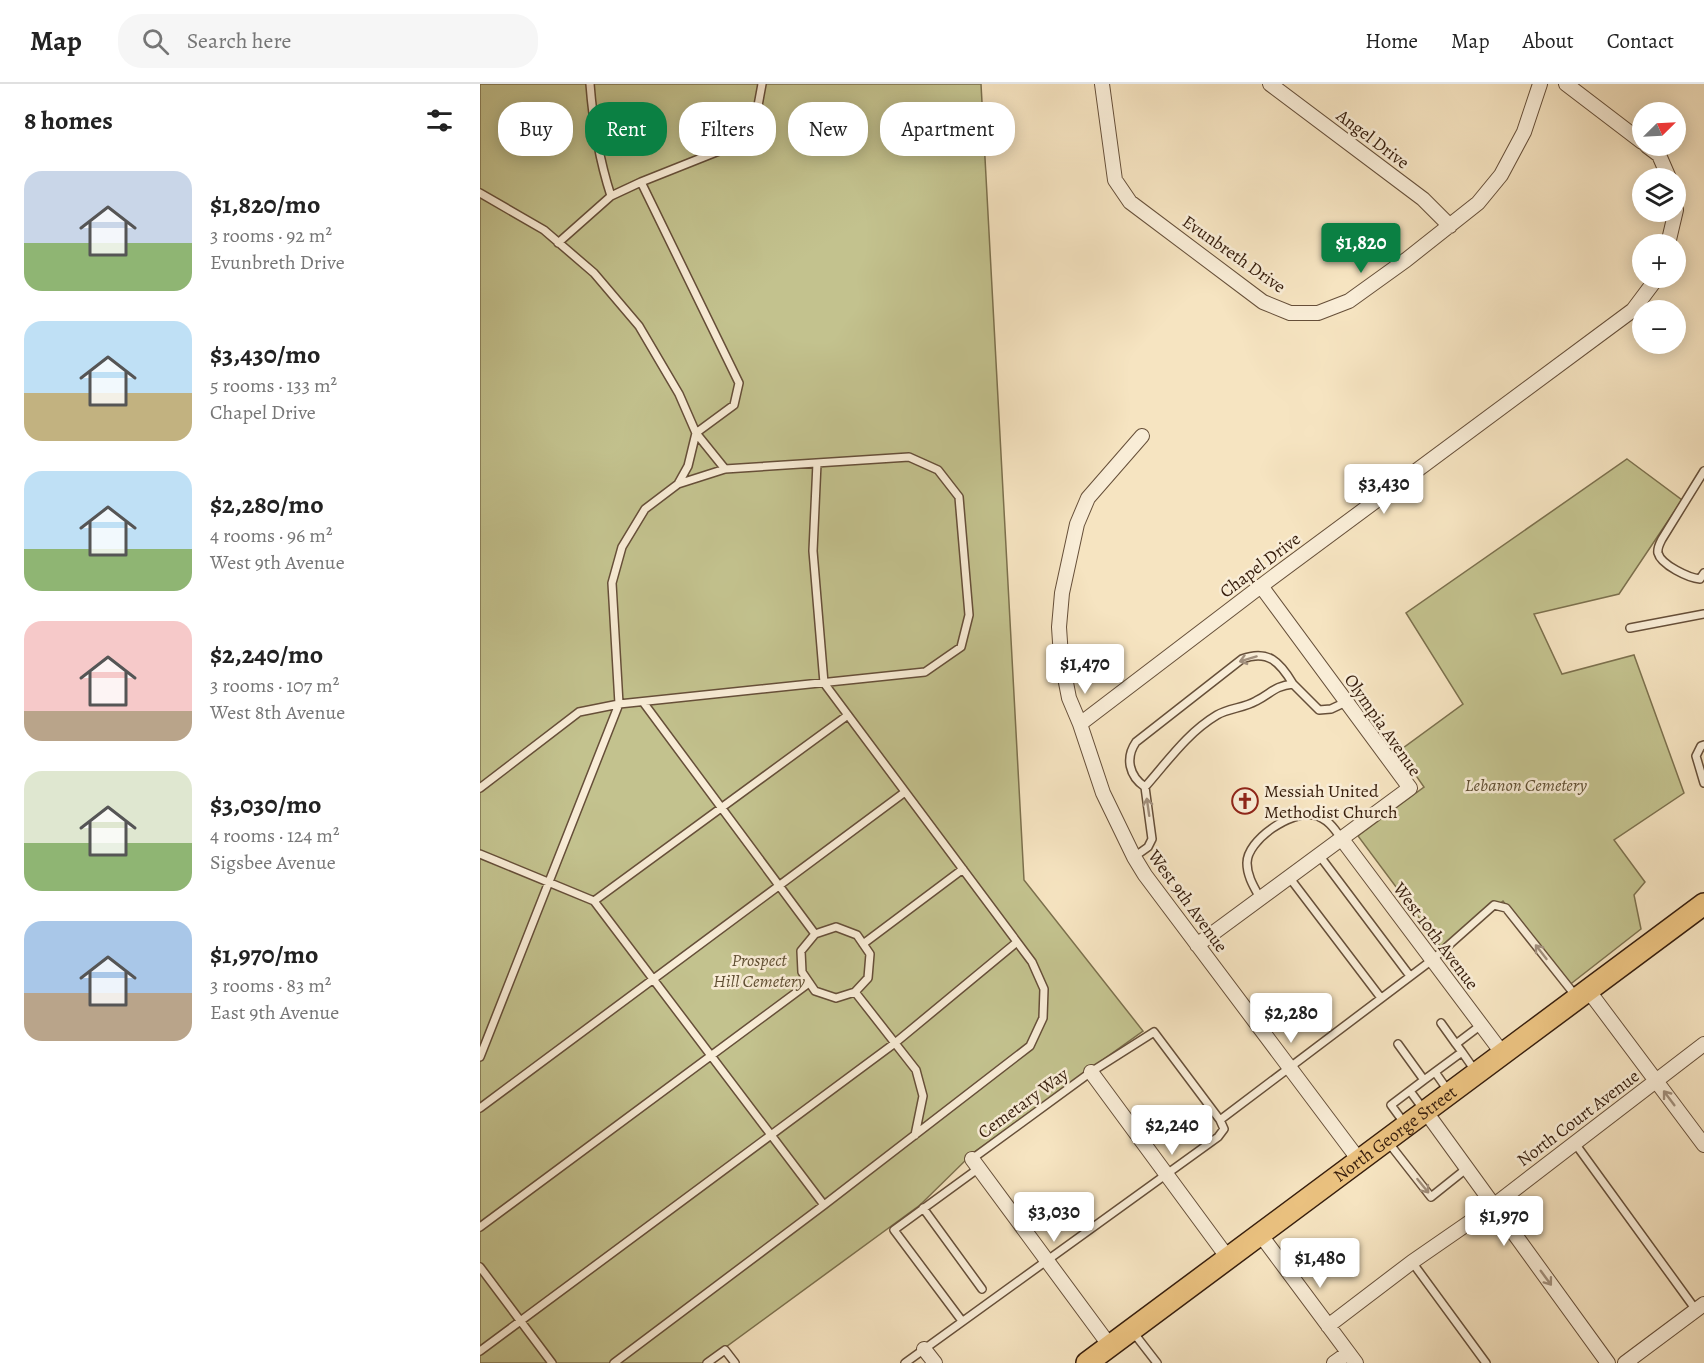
<!DOCTYPE html>
<meta charset="utf-8">
<style>
body{margin:0;font-family:Alegreya,serif;background:#f6f6f6;color:#222;height:100vh;display:flex;flex-direction:column;font-size:22px;white-space:nowrap}
*{box-sizing:border-box;margin:0}
p{font-size:20px;color:#767676}
.icon{flex:none;width:33px;height:33px;fill:none;stroke:currentColor;stroke-width:2;stroke-linecap:round;stroke-linejoin:round}
.map{position:relative;flex:1;overflow:hidden}
.details{display:flex;flex-direction:column;background:#fff;width:480px}
.details>*{flex:none}
.top-card{position:absolute;left:18px;top:18px;width:570px;height:54px;display:flex;gap:12px}
.needle{width:39px;rotate:66deg}
.buttons{position:absolute;left:1152px;top:18px;display:grid;gap:12px}
.buttons a{display:grid;place-items:center;width:54px;height:54px;border-radius:50%;background:#fff;box-shadow:0 3px 15px #0003;font-size:30px}
.price{position:absolute;translate:-50% -51px;padding:0 14px;border-radius:6px;background:#fff;color:#222;font-size:20px;line-height:39px;filter:drop-shadow(0 2px 3px #0008)}
.price::after{content:'';position:absolute;left:50%;top:36px;width:18px;height:14px;margin-left:-9px;background:inherit;clip-path:polygon(0 0,100% 0,50% 100%)}
.price.current{background:#0b8043;color:#fff}
ul{padding:0;list-style:none}
li{display:flex;align-items:center;gap:18px;height:150px;padding:0 24px}
li span{display:grid;place-items:center;flex:none;width:168px;height:120px;border-radius:18px;color:#555}
li>.icon{margin-inline-start:auto}
span .icon{width:72px;height:72px;fill:#fffc;stroke-width:1}
li b{font-size:26px}
h2{display:flex;justify-content:space-between;align-items:center;height:72px;padding:0 24px;font-size:26px}
.tag{padding:0 21px;border-radius:24px;background:#fff;box-shadow:0 3px 15px #0003;font-size:21px;line-height:54px}
.tag.current{background:#0b8043;color:#fff}
header{display:flex;align-items:center;gap:36px;box-sizing:border-box;height:84px;padding:0 30px;background:#fff;border-bottom:2px solid #e0e0e0}
header strong{font-size:28px}
nav{display:flex;gap:33px;margin-inline-start:auto;font-size:21px}
.search{width:420px;height:54px;background:#f6f6f6;display:flex;align-items:center;gap:15px;box-sizing:border-box;padding:0 21px;border-radius:24px;color:#767676;font-size:22px}
main{display:flex;flex:1;min-height:0}
.map>svg:first-child{display:block}
.green{fill:#c3c28e;stroke:#7c704d;stroke-width:1.5}
.lines{fill:none;stroke-linecap:round;stroke-linejoin:round}
.service-casing{stroke:#664f39;stroke-width:10}
.minor-casing{stroke:#664f39;stroke-width:16}
.primary-casing{stroke:#361d0c;stroke-width:24}
.service{stroke:#f9edd7;stroke-width:7}
.minor{stroke:#f9edd7;stroke-width:14}
.primary{stroke:#ebc280;stroke-width:21}
.oneway{stroke:#a18f7c}
.labels{text-anchor:middle;stroke-width:5;stroke-linejoin:round;paint-order:stroke}
.street-label{font-size:18px;fill:#361d0c;stroke:#f9edd7}
.park-label{font-size:18px;font-style:italic;fill:#604f33;stroke:#f9edd7}
.poi-label{font-size:18px;fill:#361d0c;stroke:#f9edd7;text-anchor:start}
</style>
<header>
<strong>Map</strong>
<div class="search"><svg class="icon" aria-label="search" viewBox="0 0 24 24"><circle cx="10" cy="10" r="6"/><path d="M15 15l6 6"/></svg>Search here</div>
<nav><a>Home</a><a>Map</a><a>About</a><a>Contact</a></nav>
</header>
<main>
<section class="details">
<h2>8 homes<svg class="icon" aria-label="filters" viewBox="0 0 24 24"><path d="M4 7h16M4 17h16"/><circle cx="9" cy="7" r="2"/><circle cx="15" cy="17" r="2"/></svg></h2>
<ul>
<li><span style="background:linear-gradient(#c9d6e8 60%,#8fb573 0)"><svg class="icon" aria-label="home" viewBox="0 0 24 24"><path d="M3 11l9-7 9 7M6 9v11h12V9"/></svg></span><div><b>$1,820/mo</b><p>3 rooms · 92 m²</p><p>Evunbreth Drive</p></div></li>
<li><span style="background:linear-gradient(#bfe0f5 60%,#c2b280 0)"><svg class="icon" aria-label="home" viewBox="0 0 24 24"><path d="M3 11l9-7 9 7M6 9v11h12V9"/></svg></span><div><b>$3,430/mo</b><p>5 rooms · 133 m²</p><p>Chapel Drive</p></div></li>
<li><span style="background:linear-gradient(#bfe0f5 65%,#8fb573 0)"><svg class="icon" aria-label="home" viewBox="0 0 24 24"><path d="M3 11l9-7 9 7M6 9v11h12V9"/></svg></span><div><b>$2,280/mo</b><p>4 rooms · 96 m²</p><p>West 9th Avenue</p></div></li>
<li><span style="background:linear-gradient(#f6c9c9 75%,#b9a48a 0)"><svg class="icon" aria-label="home" viewBox="0 0 24 24"><path d="M3 11l9-7 9 7M6 9v11h12V9"/></svg></span><div><b>$2,240/mo</b><p>3 rooms · 107 m²</p><p>West 8th Avenue</p></div></li>
<li><span style="background:linear-gradient(#dfe7d0 60%,#8fb573 0)"><svg class="icon" aria-label="home" viewBox="0 0 24 24"><path d="M3 11l9-7 9 7M6 9v11h12V9"/></svg></span><div><b>$3,030/mo</b><p>4 rooms · 124 m²</p><p>Sigsbee Avenue</p></div></li>
<li><span style="background:linear-gradient(#a9c7e8 60%,#b9a48a 0)"><svg class="icon" aria-label="home" viewBox="0 0 24 24"><path d="M3 11l9-7 9 7M6 9v11h12V9"/></svg></span><div><b>$1,970/mo</b><p>3 rooms · 83 m²</p><p>East 9th Avenue</p></div></li>
</ul>
</section>
<div class="map">
<svg width="1224" height="1279" viewBox="0 0 1224 1279">
<rect width="100%" height="100%" fill="#f6e4c1"/>
<filter id="stains"><feTurbulence type="fractalNoise" baseFrequency=".00333" numOctaves="4"/><feColorMatrix values="0 0 0 0 .2 0 0 0 0 .09 0 0 0 0 .02 0 0 0 .5 -.17"/></filter>
<radialGradient id="worn" r=".72"><stop offset=".6" stop-color="#630" stop-opacity="0"/><stop offset="1" stop-color="#630" stop-opacity=".3"/></radialGradient>
<path class="green" d="M0,0H501L544,796L663,947L493,1069L440,1121L224,1279H0Z
M1147,375L1202,416L1139,510L1054,530L1082,590L1154,571L1204,709L1134,756L1165,798L1154,811L1161,845L1088,902L1023,817L963,866L878,752L944,703L919,667L983,620L926,529Z"/>
<g class="lines">
<g class="service-casing">
<path id="service" d="M110,0C113,39 119,75 131,112
M161,98L249,63L275,38L282,0
M0,109L64,146L114,189L159,242L199,310L216,349L208,382L198,400L165,425L142,463L132,499L139,620L445,588L481,563L489,531L479,413L458,386L429,373L245,385L198,400
M78,159L131,112L161,98L259,299L254,321L216,349L245,385
M1224,387L1182,455C1180,459 1177,464 1178,469C1181,481 1209,494 1220,495L1224,489
M1150,544L1224,530
M163,618L335,850L356,843L377,851L390,870L388,894L375,908L356,914L335,907L322,888L321,867L335,850
M1224,661L1221,662L1216,672L1224,699
M665,703C649,692 645,674 656,658L762,575C788,565 800,578 813,600
M0,704L99,628L139,620L0,973
M0,770L114,817L344,1121
M839,771L930,892
M654,773L668,763L672,755L665,703C688,677 707,649 737,631C749,624 764,624 776,617C792,609 794,602 813,600L839,626L851,625L866,618
M809,793L901,914
M780,814C774,803 767,792 767,779C767,756 811,726 834,731C847,734 854,744 861,754
M114,817L368,631
M383,860L483,785
M375,908L436,986L443,1012L435,1051
M961,939L976,960L1001,941
M918,960L944,996L982,968L976,960
M982,968L996,988
M955,988L969,1008
M930,1007L944,1026
M0,1024L425,708
M740,1036L952,876L1014,821L1026,824L1095,911
M925,1040L911,1021L944,996
M908,1058L951,1113L986,1085
M1094,1058L1216,1226
M443,1124L502,1205
M0,1143L329,899
M932,1178L1006,1279
M0,1183L72,1279
M482,1237L414,1146L499,1084
M653,1248L677,1279
M0,1267L415,959L537,858
M134,1279L344,1121L550,962L563,934L564,905L552,878L344,599L333,467L337,379
M227,1279L245,1266L255,1279
M425,1279L738,1053L744,1045L740,1036L674,948L611,988L492,1075"/>
</g>
<g class="minor-casing">
<path id="minor" d="M622,0L635,96L650,118L783,218L810,229H838L869,217L926,176L998,119L1021,91L1044,48L1060,0
M790,0L943,115L970,142
M1086,0L1162,58
M1167,62L1179,71L1189,94
M1188,160L1196,126
M662,352L608,414L597,440L582,509L579,543L581,573L589,614L600,640L623,709L654,773L665,791L879,1076
M600,640L781,502L1153,226L1177,194
M861,754L1023,970
M717,861L930,704L781,502
M1108,906L1224,1061
M611,988L748,1174
M946,1028L1128,1279
M492,1075L630,1262
M780,1150L876,1279
M848,1242L932,1178L1013,1122L1224,960
M444,1265L455,1279
M854,1279L868,1269
M1145,1279L1224,1220"/>
</g>
<g class="primary-casing">
<g id="primary">
<path id="s1" d="M607,1279L1224,820"/>
</g>
</g>
<use href="#service" class="service"/>
<use href="#minor" class="minor"/>
<use href="#primary" class="primary"/>
</g>
<defs><path id="oneway-shaft" d="M-6 0H5M1.5-3L5.5 0L1.5 3" fill="none" stroke-width="1.6" stroke-linecap="round" stroke-linejoin="round" transform="scale(1.5)"/></defs>
<g class="oneway">
<use href="#oneway-shaft" transform="translate(768 575) rotate(163)"/>
<use href="#oneway-shaft" transform="translate(668 723) rotate(-98)"/>
<use href="#oneway-shaft" transform="translate(1061 868) rotate(-128)"/>
<use href="#oneway-shaft" transform="translate(1189 1014) rotate(-127)"/>
<use href="#oneway-shaft" transform="translate(943 1102) rotate(51)"/>
<use href="#oneway-shaft" transform="translate(1066 1194) rotate(54)"/>
</g>
<defs>
<g id="church-ring" transform="scale(1.35)"><circle r="9.5" fill="#f9edd7" stroke="#8f2418" stroke-width="1.5"/><path d="M-1.2-6h2.4v3.5h3.3v2.4h-3.3V6h-2.4V-.1h-3.3v-2.4h3.3Z" fill="#8f2418"/></g>
</defs>
<g fill-rule="evenodd">
<use href="#church-ring" x="765" y="717"/>
</g>
<g class="labels">
<g class="street-label">
<text transform="translate(893 55) rotate(37)" y="6">Angel Drive</text>
<text transform="translate(754 170) rotate(35)" y="6">Evunbreth Drive</text>
<text transform="translate(780 481) rotate(-37)" y="6">Chapel Drive</text>
<text transform="translate(903 641) rotate(55)" y="6">Olympia Avenue</text>
<text transform="translate(708 817) rotate(54)" y="6">West 9th Avenue</text>
<text transform="translate(956 852) rotate(53)" y="6">West 10th Avenue</text>
<text transform="translate(543 1019) rotate(-36)" y="6">Cemetary Way</text>
<text transform="translate(1098 1034) rotate(-37)" y="6">North Court Avenue</text>
<text dy="6" stroke="none"><textPath href="#s1" startOffset="384">North George Street</textPath></text>
</g>
<g class="park-label">
<text x="1046" y="707">Lebanon Cemetery</text>
<text x="279" y="882">Prospect<tspan x="279" dy="21">Hill Cemetery</tspan></text>
</g>
<g class="poi-label">
<text x="784" y="713">Messiah United<tspan x="784" dy="21">Methodist Church</tspan></text>
</g>
</g>
<rect width="100%" height="100%" filter="url(#stains)"/>
<rect width="100%" height="100%" fill="url(#worn)"/>
</svg>
<div class="buttons">
<a><svg class="needle" viewBox="-14 -14 28 28"><path d="M0-13l5 13h-10z" fill="#e53935"/><path d="M0 13l5-13h-10z" fill="#767676"/></svg></a>
<a><svg class="icon" aria-label="layers" viewBox="0 0 24 24"><path d="M12 4l9 5-9 5-9-5zM3 14l9 5 9-5"/></svg></a>
<a>+</a>
<a>−</a>
</div>
<b class="price current" style="left:881px;top:190px">$1,820</b>
<b class="price" style="left:904px;top:431px">$3,430</b>
<b class="price" style="left:605px;top:611px">$1,470</b>
<b class="price" style="left:811px;top:960px">$2,280</b>
<b class="price" style="left:692px;top:1072px">$2,240</b>
<b class="price" style="left:574px;top:1159px">$3,030</b>
<b class="price" style="left:1024px;top:1163px">$1,970</b>
<b class="price" style="left:840px;top:1205px">$1,480</b>
<div class="top-card">
<a class="tag">Buy</a>
<a class="tag current">Rent</a>
<a class="tag">Filters</a>
<a class="tag">New</a>
<a class="tag">Apartment</a>
</div>
</div>
</main>
